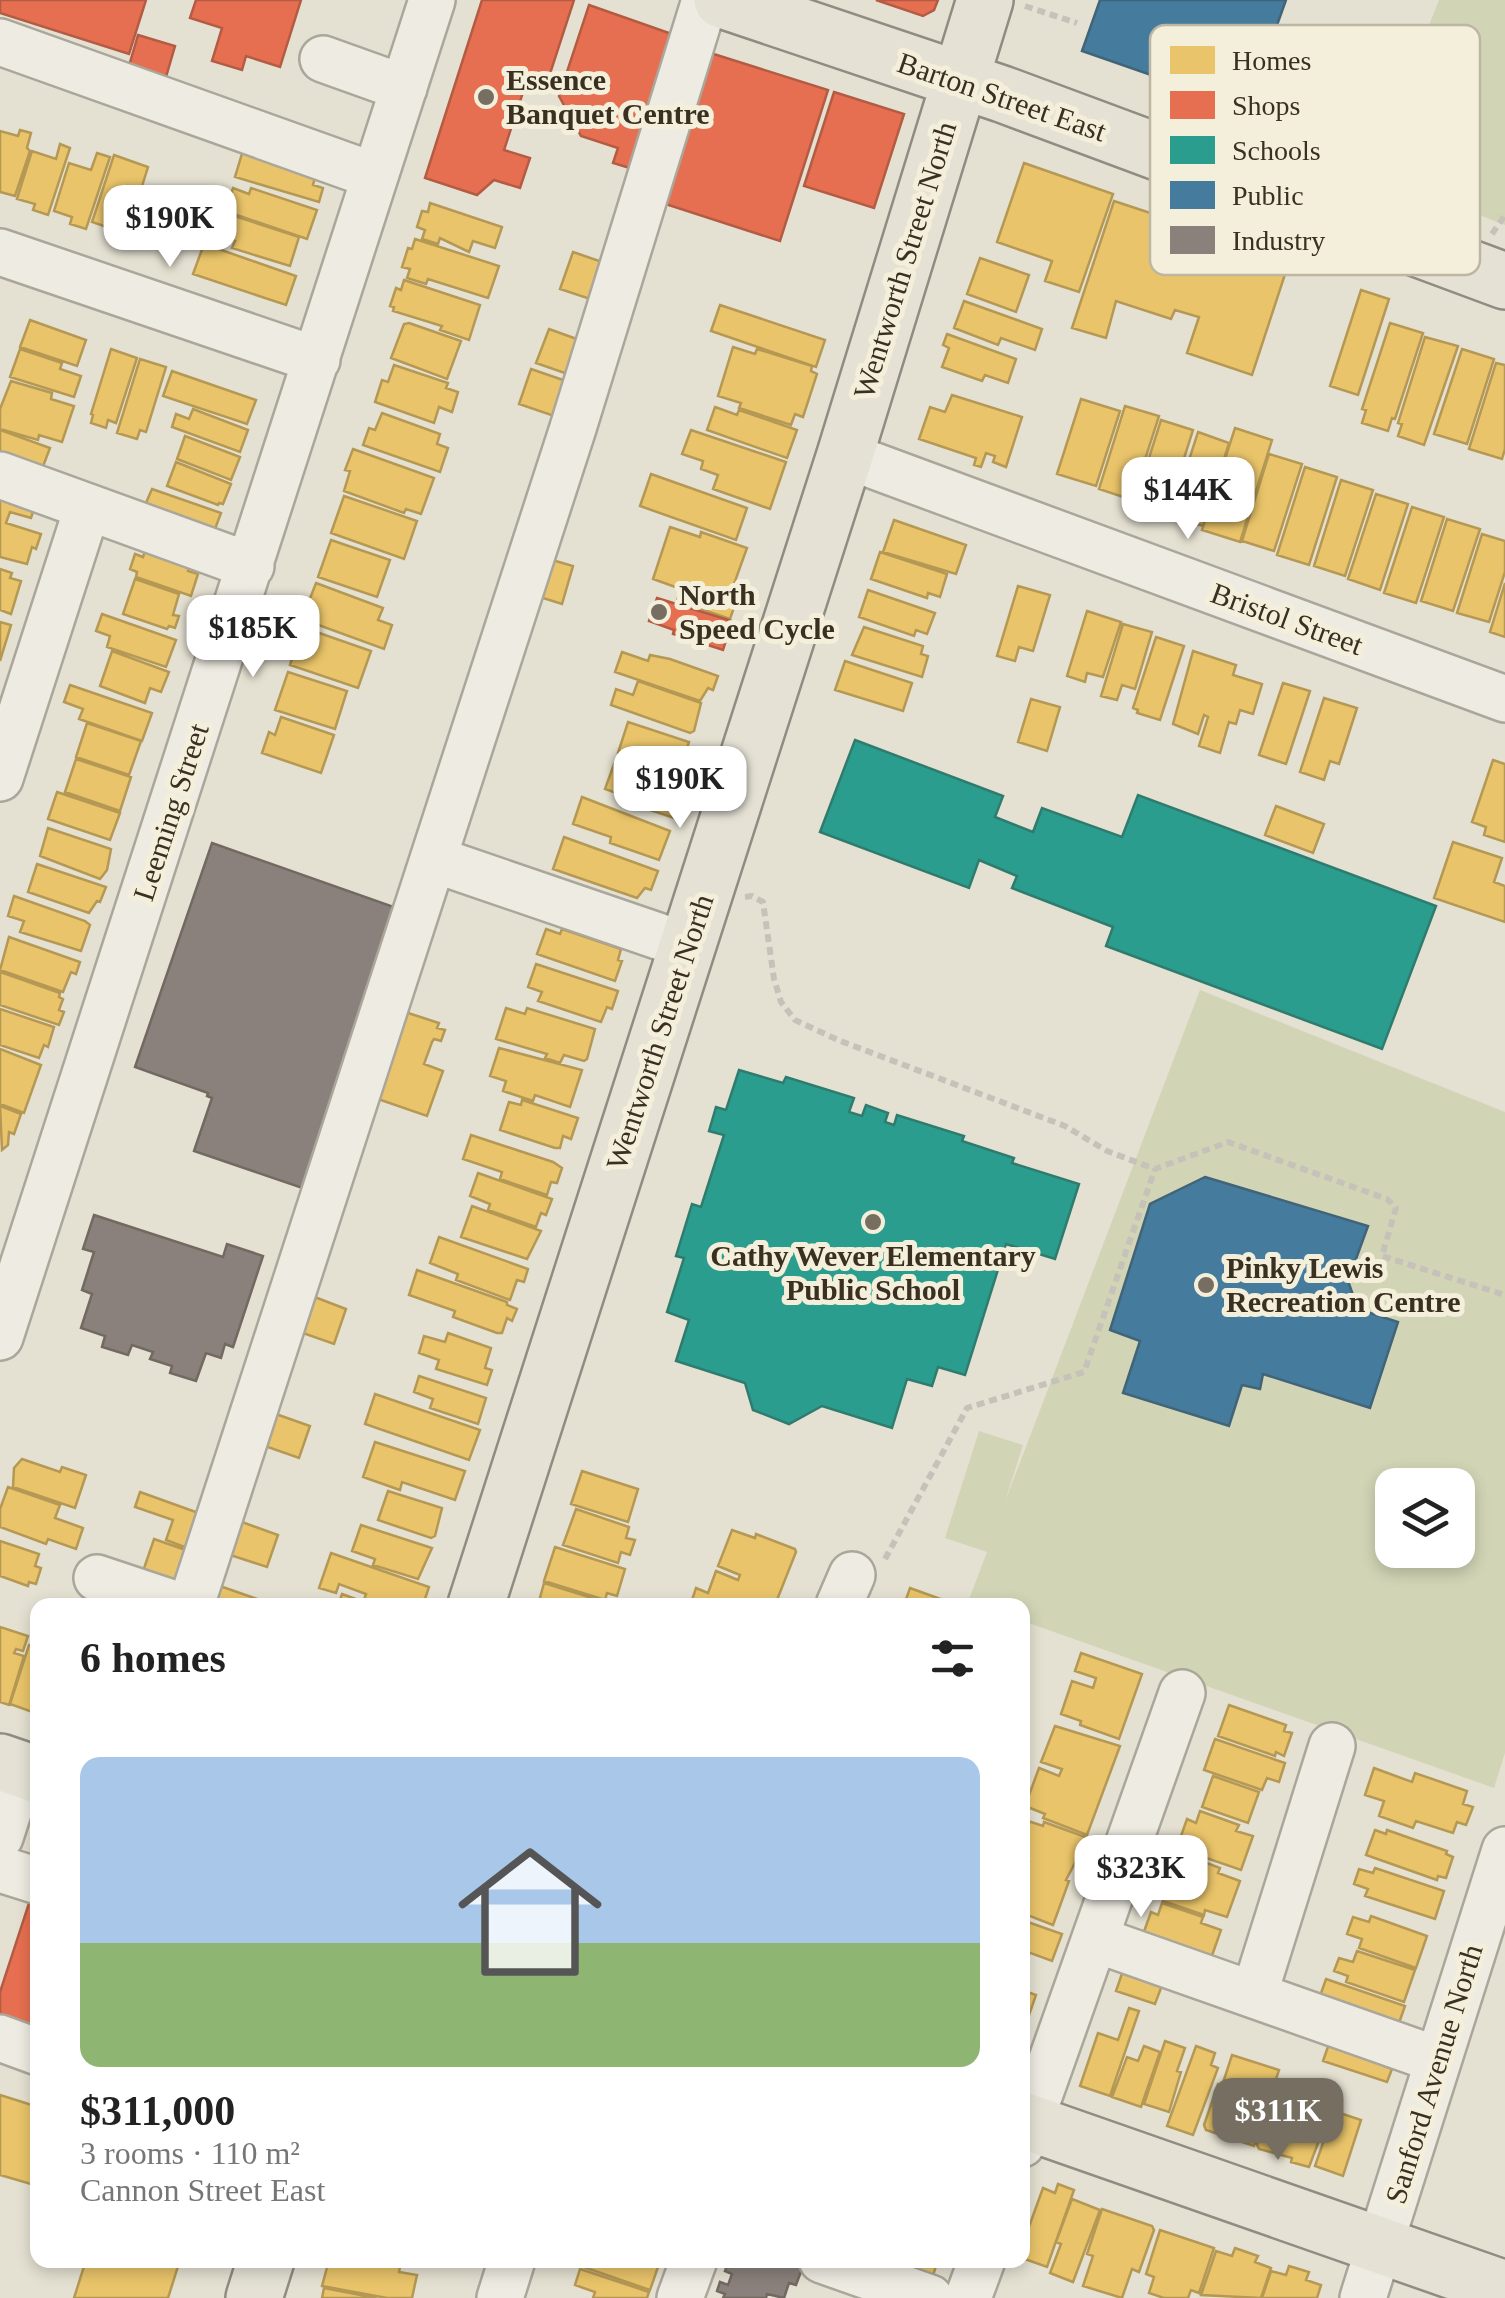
<!DOCTYPE html>
<meta charset="utf-8">
<style>
body{margin:0;font-family:"Times New Roman",serif;background:#f6f6f6;color:#222;height:100vh;display:flex;flex-direction:column;font-size:38px;white-space:nowrap}
*{box-sizing:border-box;margin:0}
p{font-size:32px;color:#767676}
.icon{flex:none;width:55px;height:55px;fill:none;stroke:currentColor;stroke-width:2;stroke-linecap:round;stroke-linejoin:round}
.map{position:relative;flex:1;overflow:hidden}
.side{position:absolute;left:30px;top:1598px;width:1000px;height:670px;display:flex;flex-direction:column;background:#fff;border-radius:20px;box-shadow:0 5px 15px #0003}
.side>*{flex:none}
.tools{position:absolute;left:1375px;top:1468px;display:grid;gap:20px}
.tools a{display:grid;place-items:center;width:100px;height:100px;border-radius:20px;background:#fff;box-shadow:0 5px 15px #0003;font-size:50px}
.price{position:absolute;translate:-50% -85px;padding:0 22px;border-radius:20px;background:#fff;color:#222;font-size:32px;line-height:65px;filter:drop-shadow(0 2px 5px #0008)}
.price::after{content:'';position:absolute;left:50%;top:60px;width:30px;height:22px;margin-left:-15px;background:inherit;clip-path:polygon(0 0,100% 0,50% 100%)}
.price.on{background:#766e60;color:#fff}
ul{padding:0;list-style:none}
li{display:grid;align-content:center;gap:20px;height:530px;padding:0 50px}
li+li{border-top:2px solid #e0e0e0}
li span{display:grid;place-items:center;height:310px;border-radius:20px;color:#555}
li>.icon{margin-inline-start:auto}
span .icon{width:180px;height:180px;fill:#fffc;stroke-width:1}
li b{font-size:42px}
h2{display:flex;justify-content:space-between;align-items:center;height:120px;padding:0 50px;font-size:42px}
.map>svg:first-child{display:block}
.green{fill:#d1d5b5;fill-rule:evenodd}
.homes{fill:#e9c46a;stroke:#b49854;stroke-width:2.5}
.shops{fill:#e76f51;stroke:#b35c43;stroke-width:2.5}
.schools{fill:#2a9d8f;stroke:#2f7c6e;stroke-width:2.5}
.public{fill:#457b9d;stroke:#426478;stroke-width:2.5}
.industry{fill:#8a817c;stroke:#726961;stroke-width:2.5}
.lines{fill:none;stroke-linecap:round;stroke-linejoin:round}
.minor-casing{stroke:#aba69a;stroke-width:50}
.major-casing{stroke:#908c81;stroke-width:60}
.path{stroke:#c6c2b9;stroke-width:6;stroke-dasharray:8 5;stroke-linecap:butt}
.minor{stroke:#eeebe2;stroke-width:45}
.major{stroke:#e5e2d5;stroke-width:55}
.poi-dot{fill:#766e60;stroke:#f4efda;stroke-width:4}
.labels{text-anchor:middle;stroke-width:10;stroke-linejoin:round;paint-order:stroke}
.poi-label{font-size:30px;font-weight:bold;fill:#3a3022;stroke:#f4efda;text-anchor:start}
.street-label{font-size:30px;fill:#3a3022;stroke:#f4efda}
.key{fill:#f4efda;stroke:#bcb6a3;stroke-width:2.5}
.key-label{font-size:28px;fill:#3a3022}
</style>
<div class="map">
<svg width="1505" height="2298" viewBox="0 0 1505 2298">
<rect width="100%" height="100%" fill="#e5e1d2"/>
<path class="green" d="M1439,0H1505V225L1370,173Z
M1200,990L1505,1112V1753L1494,1788L1023,1621L1022,1605L968,1602L987,1552L945,1538L979,1431L1023,1445L1005,1502ZM1392,1485H1458V1550H1392Z"/>
<path class="homes" d="M20,130L31,133L27,148L30,151L15,196L0,192V131L18,136Z
M60,144L70,148L48,215L33,210L35,204L17,199L32,151L56,159Z
M244,147L317,170L313,185L323,188L319,202L235,177Z
M97,153L110,157L86,229L70,224L72,217L54,211L69,163L91,170Z
M114,155L148,167L127,234L92,222Z
M1024,163L1113,194L1079,292L1045,281L1052,261L997,242Z
M233,188L249,194L251,188L317,210L307,239L225,211Z
M144,190L177,201L163,245L129,234Z
M1114,201L1290,259L1252,375L1187,353L1199,317L1175,310L1171,319L1116,301L1106,338L1072,328Z
M430,203L502,227L495,248L473,241L469,252L440,238L438,244L422,239L425,230L417,227L422,211L428,212Z
M225,213L299,237L290,266L232,248L235,241L218,235Z
M415,239L499,266L488,298L428,279L426,284L407,278L410,269L402,267L408,248L412,249Z
M204,244L296,276L286,305L193,274Z
M573,252L611,265L599,302L560,289Z
M980,258L1029,275L1016,312L967,294Z
M404,280L480,305L469,340L440,330L442,326L393,311L394,307L390,306L396,288L401,290Z
M1361,290L1389,299L1358,395L1330,386Z
M964,301L1042,329L1035,350L1001,338L998,345L954,328Z
M720,305L825,340L816,367L711,331Z
M30,320L86,340L77,366L20,347Z
M409,323L461,341L447,379L391,358L404,324Z
M1390,323L1423,333L1395,419L1392,418L1388,431L1362,423L1366,410L1362,409Z
M549,329L588,343L576,377L536,363Z
M947,334L1016,359L1008,383L985,375L982,381L942,367L949,348L943,345Z
M1425,337L1458,346L1424,445L1398,436L1402,424L1398,423Z
M733,347L755,354L757,349L812,366L811,371L817,374L803,417L795,414L791,425L739,408L741,403L718,396Z
M20,349L62,363L60,369L81,376L74,397L10,377Z
M111,349L137,358L116,423L108,420L106,428L91,423L93,415L91,414Z
M1462,349L1494,359L1467,444L1434,434Z
M140,359L166,367L146,432L140,430L137,439L117,433Z
M1496,363L1505,365V449L1502,459L1469,449Z
M394,365L448,383L446,388L458,392L452,412L439,407L434,423L375,402L382,380L388,382Z
M531,369L569,382L557,417L519,404Z
M172,371L256,400L247,424L163,396Z
M11,381L52,393L51,399L74,406L62,442L39,435L38,440L0,429V409Z
M952,395L1022,417L1006,467L993,462L995,456L986,453L981,467L974,465L976,458L919,439L930,407L945,412Z
M1081,399L1120,411L1096,486L1057,474Z
M1125,406L1159,416L1132,500L1099,489Z
M715,407L737,415L739,410L797,430L787,458L707,430Z
M193,409L248,430L240,452L172,427L176,414L189,419Z
M382,413L440,434L437,444L448,448L440,472L363,445L369,428L375,430Z
M1161,420L1193,430L1167,512L1135,502Z
M1235,428L1272,440L1240,542L1202,530Z
M0,430L50,448L42,469L0,470Z
M691,430L786,462L770,509L713,489L718,475L701,469L703,461L682,454Z
M1198,432L1229,443L1203,526L1171,516Z
M185,436L240,457L231,480L177,459Z
M353,449L434,478L421,514L406,509L404,513L344,491L350,471L345,470Z
M1269,454L1302,464L1274,551L1242,541Z
M176,462L231,484L223,504L219,503L218,505L167,486Z
M1305,467L1337,477L1309,565L1277,555Z
M651,474L747,508L736,540L640,506Z
M1341,480L1373,490L1345,576L1314,566Z
M152,489L221,513L209,545L139,519Z
M0,492L36,503L31,518L10,512L6,523L41,534L36,549L32,547L27,564L0,557Z
M1376,494L1408,504L1380,590L1348,579Z
M344,496L417,521L404,559L331,533Z
M1412,507L1444,517L1416,603L1384,593Z
M1447,519L1480,529L1453,611L1421,601Z
M894,520L966,545L956,574L883,552Z
M670,527L700,537L701,532L747,548L734,584L741,587L730,619L677,601L681,589L653,579Z
M1482,534L1505,541V572L1489,622L1457,613Z
M331,540L390,560L377,597L318,577Z
M148,542L192,557L188,571L198,574L191,596L136,577L137,572L130,569L135,554L143,557Z
M880,552L947,574L940,597L928,593L927,598L871,579Z
M542,557L573,566L562,604L530,594Z
M0,569L12,573L10,578L21,581L11,614L0,610Z
M135,579L179,594L173,615L179,616L175,628L169,626L167,629L123,614Z
M316,583L383,608L378,620L392,625L384,649L302,619Z
M1505,583V637L1490,632Z
M1018,586L1050,595L1033,651L1019,647L1015,661L997,656Z
M868,590L935,613L927,634L916,630L914,636L859,617Z
M1087,611L1121,622L1103,677L1087,673L1085,682L1067,676Z
M102,614L176,640L166,667L107,647L110,636L96,631Z
M0,622L11,625L0,661Z
M1123,624L1152,632L1135,689L1122,685L1117,700L1101,696Z
M302,627L371,651L358,688L290,665Z
M864,627L923,646L921,654L928,656L922,677L852,655Z
M1156,637L1184,646L1160,720L1137,713L1138,710L1133,708Z
M112,651L169,672L161,692L150,688L145,703L100,686Z
M1193,651L1236,665L1233,675L1262,684L1253,714L1240,710L1236,724L1229,722L1220,753L1199,746L1208,717L1204,715L1198,734L1173,724Z
M622,652L648,661L650,655L670,659L718,676L713,690L708,688L700,701L615,672Z
M845,661L912,683L903,711L835,690Z
M288,672L347,691L335,729L275,710Z
M638,681L701,703L694,731L690,733L611,705L616,689L633,695Z
M1283,683L1310,691L1286,764L1259,755Z
M70,685L152,713L142,741L79,719L83,709L64,702Z
M1324,698L1357,708L1339,764L1330,761L1324,780L1300,772Z
M1031,699L1060,707L1047,751L1018,742Z
M281,717L334,735L321,773L262,753L269,732L275,735Z
M628,722L689,742L685,754L691,756L684,776L618,753Z
M87,723L141,741L129,775L76,757Z
M76,759L131,777L120,811L65,792Z
M1493,760L1505,764V842L1484,835L1486,827L1472,822Z
M614,764L685,789L674,818L623,801L625,796L605,789Z
M57,792L120,813L110,840L48,819Z
M582,797L670,831L659,860L610,843L611,837L573,824Z
M1276,806L1324,824L1313,853L1265,835Z
M48,828L111,849L107,870L100,879L40,856Z
M564,837L658,871L651,890L645,888L637,898L553,869Z
M1453,842L1502,858L1494,882L1505,886V922L1434,898Z
M37,864L106,887L100,902L97,901L89,913L28,892Z
M14,896L85,921L90,925L81,951L20,932L24,921L8,916Z
M546,929L560,934L562,929L621,949L618,960L622,961L615,981L537,954Z
M9,937L80,962L76,974L71,972L63,992L0,970Z
M536,964L618,991L612,1009L607,1007L601,1022L538,1001L542,992L528,987Z
M0,972L60,993L59,997L63,999L59,1010L64,1012L59,1025L0,1005Z
M506,1008L525,1014L527,1008L595,1029L587,1059L584,1061L564,1055L560,1063L545,1058L547,1054L496,1039Z
M0,1009L54,1027L48,1047L44,1045L39,1058L0,1045Z
M405,1012L439,1023L437,1028L445,1030L441,1041L434,1039L432,1042L424,1064L443,1071L427,1116L372,1097Z
M499,1048L582,1070L570,1107L535,1095L533,1101L503,1091L506,1081L490,1076Z
M0,1049L41,1065L24,1113L0,1104Z
M522,1100L578,1118L571,1139L563,1136L560,1148H555L500,1130L509,1102L521,1105Z
M0,1106L21,1114L14,1134L9,1132L8,1145L2,1150Z
M471,1135L553,1162L562,1168L557,1183L551,1182L547,1195L500,1179L502,1172L463,1159Z
M478,1173L552,1199L546,1215L541,1213L536,1227L488,1210L490,1204L470,1196Z
M472,1206L541,1231L527,1259L461,1237Z
M439,1237L528,1269L524,1282L517,1280L510,1300L456,1280L458,1274L430,1263Z
M417,1270L507,1302V1305L517,1309L512,1321L507,1318L502,1333H497L453,1317L455,1311L409,1295Z
M312,1296L346,1309L334,1344L300,1332Z
M448,1333L491,1348L485,1368L492,1370L487,1385L436,1369L439,1360L419,1353L424,1336L445,1342Z
M419,1376L486,1398L478,1424L430,1408L433,1399L414,1392Z
M375,1394L480,1430L469,1460L365,1424Z
M273,1413L310,1426L299,1458L262,1445Z
M375,1442L465,1471L455,1500L402,1482L400,1490L363,1477Z
M22,1459L60,1472L62,1467L86,1475L75,1508L13,1487L14,1468Z
M582,1471L638,1489L628,1522L571,1504Z
M8,1487L60,1505L55,1518L83,1528L76,1549L48,1539L46,1544L0,1527V1509Z
M388,1491L442,1508L435,1536L431,1538L378,1520Z
M140,1492L207,1516L195,1551L166,1540L173,1520L135,1507Z
M576,1509L629,1527L626,1538L635,1540L630,1555L621,1552L618,1563L563,1545Z
M239,1521L278,1535L267,1567L227,1554Z
M361,1525L432,1548L418,1579L373,1565L375,1559L352,1551Z
M732,1530L755,1538L756,1534L795,1549L796,1552L775,1605L691,1603L696,1588L708,1593L716,1571L738,1580L740,1575L718,1566Z
M154,1539L200,1555L185,1599L139,1583Z
M0,1541L39,1554L35,1566L41,1568L36,1584L29,1582L28,1586L0,1576Z
M555,1547L625,1569L617,1596L607,1593L605,1600L544,1581Z
M331,1553L429,1587L423,1605H377L364,1600L366,1594L339,1584L336,1593L319,1588Z
M544,1583L605,1602L604,1605H538Z
M217,1585L263,1601L262,1605H211Z
M910,1588L957,1605H904Z
M342,1594L372,1605H338Z
M0,1627L28,1636L23,1651L16,1649L14,1653L24,1656L9,1705L0,1702Z
M29,1645L38,1648V1714L10,1704Z
M1081,1653L1142,1674L1119,1739L1080,1725L1081,1721L1061,1714L1072,1681L1093,1688L1096,1678L1075,1671Z
M1229,1705L1286,1725L1284,1731L1292,1733L1284,1756L1276,1752L1275,1756L1218,1736Z
M1055,1726L1120,1746L1087,1835L1043,1818L1045,1814L1025,1806L1039,1768L1059,1776L1062,1769L1041,1762Z
M1215,1739L1285,1763L1279,1782L1267,1778L1262,1790L1204,1770Z
M1374,1768L1412,1782L1415,1773L1467,1791L1463,1804L1473,1807L1466,1825L1457,1822L1453,1833L1416,1821L1413,1828L1379,1816L1384,1801L1365,1795Z
M1213,1776L1259,1792L1248,1823L1202,1807Z
M1200,1811L1239,1825L1236,1831L1253,1836L1241,1870L1186,1851L1190,1839L1181,1836L1187,1819L1196,1823Z
M1022,1819L1043,1826L1044,1822L1088,1838L1066,1880L1069,1881L1053,1925L1022,1913V1867L1027,1869L1029,1862L1022,1859Z
M1375,1830L1386,1834L1387,1830L1447,1851L1446,1854L1453,1857L1446,1878L1438,1876L1437,1880L1366,1855Z
M1180,1853L1220,1868L1218,1873L1240,1881L1227,1917L1205,1910L1204,1915L1163,1901Z
M1375,1868L1444,1891L1435,1919L1365,1896L1368,1889L1354,1884L1359,1869L1373,1873Z
M1162,1903L1203,1917L1201,1923L1221,1930L1208,1967L1142,1937L1151,1912L1158,1915Z
M1371,1916L1427,1936L1416,1968L1359,1948L1362,1939L1347,1934L1353,1917L1369,1922Z
M1022,1920L1062,1934L1052,1961L1022,1950Z
M1357,1951L1415,1970L1404,2002L1346,1982L1348,1976L1334,1971L1339,1958L1353,1962Z
M1127,1959L1167,1972L1155,2004L1116,1991Z
M1326,1979L1405,2006L1393,2040L1314,2013Z
M1022,1990L1036,1995L1022,2035Z
M1129,2008L1139,2011L1110,2096L1080,2086L1098,2033L1118,2040Z
M1333,2032L1390,2051L1384,2066L1392,2069L1387,2082L1323,2061Z
M1165,2041L1185,2048L1177,2071L1181,2072L1169,2112L1144,2104Z
M1144,2046L1160,2052L1141,2107L1112,2097L1127,2057L1138,2061Z
M1196,2046L1215,2053L1211,2065L1218,2068L1193,2135L1167,2126Z
M1232,2055L1279,2070L1254,2146L1206,2130L1204,2125L1218,2084L1222,2086Z
M1287,2083L1326,2096L1319,2119L1326,2122L1309,2167L1291,2162L1292,2158L1259,2149L1257,2145L1271,2102L1280,2105Z
M0,2095L38,2107V2186L0,2175Z
M1334,2111L1361,2120L1343,2176L1315,2166Z
M1058,2184L1074,2190L1047,2267L1022,2258V2246L1043,2188L1055,2193Z
M1072,2199L1100,2210L1073,2282L1050,2273L1061,2244L1056,2242Z
M1102,2209L1152,2226L1154,2230L1139,2272L1132,2269L1122,2298L1083,2286L1093,2256L1087,2254Z
M1160,2230L1214,2248L1199,2293L1191,2290L1188,2298H1164L1149,2293L1154,2277L1146,2274Z
M1235,2248L1258,2256L1255,2262L1271,2268L1261,2298L1201,2295L1216,2251L1232,2256Z
M86,2260H180L168,2298H74Z
M329,2260H364L400,2267L399,2272L417,2275L412,2298H387L322,2286Z
M572,2260H645L658,2267L650,2290L572,2263Z
M908,2260H938L928,2291L900,2282Z
M1289,2266L1309,2272L1306,2280L1321,2285L1317,2298H1262L1271,2271L1286,2275Z
M580,2269L649,2292L647,2298H593L595,2292L575,2285Z
M324,2288L376,2298H322Z"/>
<path class="shops" d="M0,0H146L129,54L0,13Z
M196,0H301L280,67L246,56L242,70L212,61L222,28L190,18Z
M482,0H574L547,83L528,77L504,150L530,158L520,188L494,180L477,195L425,178Z
M876,0H938L934,10L923,16Z
M589,5L689,40L636,170L613,163L618,148L581,136L559,96Z
M138,35L175,46L166,77L129,66Z
M701,50L828,90L780,241L653,200Z
M834,92L904,114L874,208L804,186Z
M657,598L732,621L723,650L673,634L674,630L649,621Z
M32,1894L38,1896V2031L0,2019V1992Z"/>
<path class="schools" d="M855,740L1003,796L995,817L1033,832L1042,808L1122,837L1138,795L1436,906L1382,1049L1106,946L1113,927L1012,888L1017,876L979,860L969,888L820,832Z
M739,1070L783,1083L786,1077L854,1098L849,1112L862,1116L866,1105L888,1113L885,1122L894,1125L897,1115L964,1136L962,1141L1014,1158L1012,1163L1079,1184L1055,1259L1006,1244L965,1375L938,1367L932,1386L907,1379L892,1428L822,1406L789,1424L753,1410L745,1383L676,1361L689,1320L667,1312L684,1258L676,1256L692,1204L701,1207L724,1135L709,1131L716,1107L726,1110Z"/>
<path class="public" d="M1100,0H1286L1272,39L1262,35L1237,105L1082,51Z
M1205,1177L1368,1226L1348,1281L1358,1309L1398,1322L1370,1408L1263,1374L1260,1389L1242,1385L1229,1426L1123,1393L1140,1341L1110,1330L1150,1204Z"/>
<path class="industry" d="M212,843L405,911L314,1192L194,1151L212,1098L207,1096L208,1093L135,1067Z
M94,1215L223,1257L227,1244L263,1256L233,1347L225,1344L221,1358L206,1353L196,1381L170,1373L172,1366L150,1359L153,1352L132,1345L128,1355L102,1347L105,1336L81,1328L92,1294L82,1290L94,1252L83,1249Z
M729,2260H787L803,2266L796,2285L789,2283L784,2298L767,2294L766,2298H723L725,2294L717,2291L720,2282L728,2285L732,2274L725,2271Z"/>
<g class="lines">
<g class="minor-casing">
<path id="minor" d="M0,42L375,176
M323,59L404,88
M0,252L317,360
M845,455L1505,699
M0,475L251,566
M0,778L87,509
M433,859L687,946
M0,1337L432,0
M97,1578L178,1605
M191,1605L573,428L705,0
M839,1605L852,1575
M0,1837L22,1769
M0,1869L38,1881
M1095,1939L1438,2060
M1254,1995L1332,1746
M0,2038L38,2052
M1022,2144L1182,1693
M822,2260L930,2298
M500,2298L512,2260
M680,2298L694,2260
M968,2298L982,2260
M1363,2298L1505,1850"/>
</g>
<g class="major-casing">
<path id="major" d="M722,0L1002,94L1505,281
M476,1605L845,455L985,0
M0,1762L38,1775
M1022,2120L1505,2289
M254,2298L266,2260"/>
</g>
<path class="path" d="M1025,6L1077,23
M1492,234L1505,215
M745,897L752,896L763,902L774,979L781,1002L795,1020L838,1040L1065,1126L1107,1151L1155,1169L1228,1142L1387,1199L1396,1208L1382,1256L1505,1295
M885,1559L967,1408L1084,1372L1155,1169"/>
<use href="#minor" class="minor"/>
<use href="#major" class="major"/>
</g>
<g class="poi-dot">
<circle cx="486" cy="97" r="10"/>
<circle cx="659" cy="612" r="10"/>
<circle cx="873" cy="1222" r="10"/>
<circle cx="1206" cy="1285" r="10"/>
</g>
<g class="labels">
<g class="poi-label">
<text x="506" y="90">Essence<tspan x="506" dy="34">Banquet Centre</tspan></text>
<text x="679" y="605">North<tspan x="679" dy="34">Speed Cycle</tspan></text>
<text x="873" y="1266" text-anchor="middle">Cathy Wever Elementary<tspan x="873" dy="34">Public School</tspan></text>
<text x="1226" y="1278">Pinky Lewis<tspan x="1226" dy="34">Recreation Centre</tspan></text>
</g>
<g class="street-label">
<text transform="translate(1002 97) rotate(19)" y="10">Barton Street East</text>
<text transform="translate(905 260) rotate(-73)" y="10">Wentworth Street North</text>
<text transform="translate(1287 619) rotate(20)" y="10">Bristol Street</text>
<text transform="translate(171 812) rotate(-72)" y="10">Leeming Street</text>
<text transform="translate(660 1032) rotate(-72)" y="10">Wentworth Street North</text>
<text transform="translate(1434 2074) rotate(-73)" y="10">Sanford Avenue North</text>
</g>
</g>
<rect x="1150" y="25" width="330" height="250" rx="15" class="key"/>
<rect x="1170" y="46" width="45" height="28" fill="#e9c46a"/>
<rect x="1170" y="91" width="45" height="28" fill="#e76f51"/>
<rect x="1170" y="136" width="45" height="28" fill="#2a9d8f"/>
<rect x="1170" y="181" width="45" height="28" fill="#457b9d"/>
<rect x="1170" y="226" width="45" height="28" fill="#8a817c"/>
<g class="key-label">
<text x="1232" y="70">Homes</text>
<text x="1232" y="115">Shops</text>
<text x="1232" y="160">Schools</text>
<text x="1232" y="205">Public</text>
<text x="1232" y="250">Industry</text>
</g>
</svg>
<div class="tools">
<a><svg class="icon" aria-label="layers" viewBox="0 0 24 24"><path d="M12 4l9 5-9 5-9-5zM3 14l9 5 9-5"/></svg></a>
</div>
<b class="price" style="left:170px;top:270px">$190K</b>
<b class="price" style="left:1188px;top:542px">$144K</b>
<b class="price" style="left:253px;top:680px">$185K</b>
<b class="price" style="left:680px;top:831px">$190K</b>
<b class="price" style="left:1141px;top:1920px">$323K</b>
<b class="price on" style="left:1278px;top:2163px">$311K</b>
<section class="side">
<h2>6 homes<svg class="icon" aria-label="filters" viewBox="0 0 24 24"><path d="M4 7h16M4 17h16"/><circle cx="9" cy="7" r="2"/><circle cx="15" cy="17" r="2"/></svg></h2>
<ul>
<li><span style="background:linear-gradient(#a9c7e8 60%,#8fb573 0)"><svg class="icon" aria-label="home" viewBox="0 0 24 24"><path d="M3 11l9-7 9 7M6 9v11h12V9"/></svg></span><div><b>$311,000</b><p>3 rooms · 110 m²</p><p>Cannon Street East</p></div></li>
</ul>
</section>
</div>
